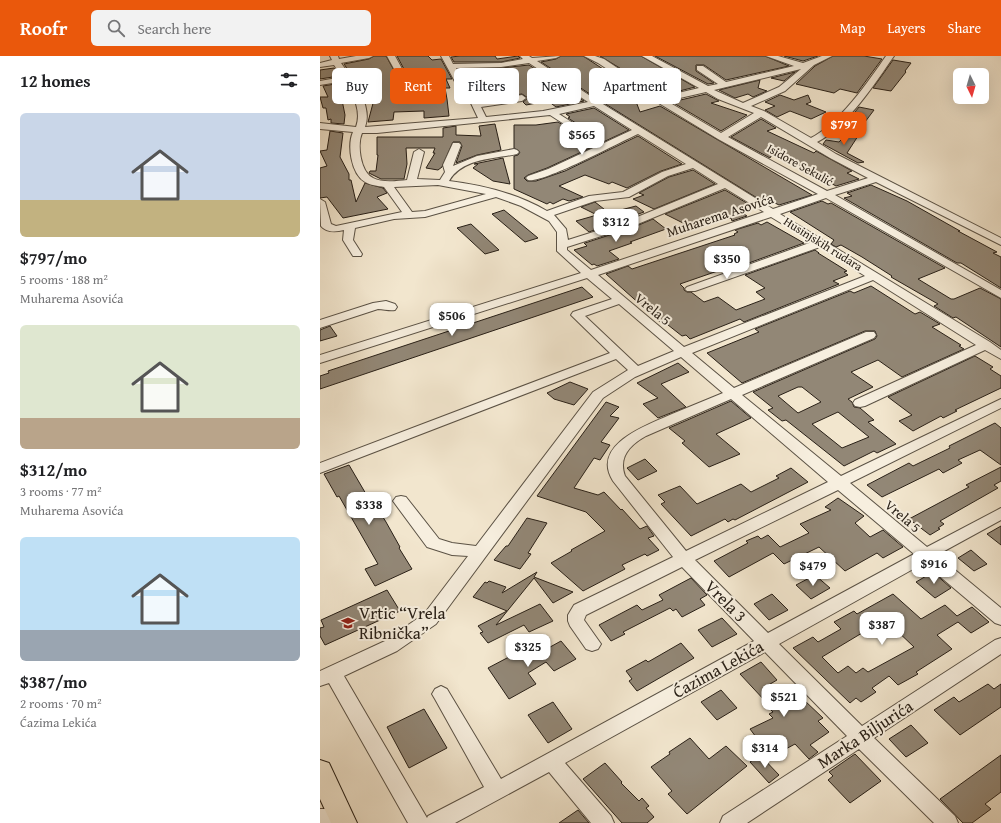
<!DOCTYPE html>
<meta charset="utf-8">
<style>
body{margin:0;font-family:"Gentium Book Plus",serif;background:#f2f2f2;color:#202124;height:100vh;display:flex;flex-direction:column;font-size:15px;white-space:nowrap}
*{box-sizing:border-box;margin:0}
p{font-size:13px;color:#757577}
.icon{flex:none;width:22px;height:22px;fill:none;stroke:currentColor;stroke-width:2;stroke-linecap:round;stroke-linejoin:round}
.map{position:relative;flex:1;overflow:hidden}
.panel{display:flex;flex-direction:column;background:#fff;width:320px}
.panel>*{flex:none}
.top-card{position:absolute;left:12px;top:12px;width:380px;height:36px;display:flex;gap:8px}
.needle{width:26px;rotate:175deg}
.tools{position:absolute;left:633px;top:12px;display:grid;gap:8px}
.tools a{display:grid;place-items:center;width:36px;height:36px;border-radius:6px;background:#fff;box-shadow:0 4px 16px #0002;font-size:20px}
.price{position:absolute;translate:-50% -34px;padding:0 9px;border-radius:8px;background:#fff;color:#222;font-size:13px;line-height:26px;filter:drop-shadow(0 1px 2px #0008)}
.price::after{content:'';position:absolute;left:50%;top:24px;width:12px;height:9px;margin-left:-6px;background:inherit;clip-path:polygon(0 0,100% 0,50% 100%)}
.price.current{background:#ea580c;color:#fff}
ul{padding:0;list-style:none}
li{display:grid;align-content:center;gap:8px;height:212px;padding:0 20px}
li span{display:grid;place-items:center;height:124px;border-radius:6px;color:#555}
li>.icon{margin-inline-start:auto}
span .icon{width:72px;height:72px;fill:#fffc;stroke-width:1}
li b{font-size:17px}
h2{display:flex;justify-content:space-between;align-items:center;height:48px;padding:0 20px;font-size:17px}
.pill{padding:0 14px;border-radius:6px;background:#fff;box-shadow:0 4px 16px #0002;font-size:14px;line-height:36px}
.pill.current{background:#ea580c;color:#fff}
header{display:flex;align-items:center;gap:24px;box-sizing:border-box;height:56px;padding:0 20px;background:#ea580c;color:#fff}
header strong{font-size:19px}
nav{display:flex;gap:22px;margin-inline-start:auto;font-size:14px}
.search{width:280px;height:36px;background:#f2f2f2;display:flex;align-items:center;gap:10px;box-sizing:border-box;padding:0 14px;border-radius:6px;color:#757577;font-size:15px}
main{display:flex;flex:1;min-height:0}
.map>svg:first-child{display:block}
.building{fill:#928776;stroke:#292017;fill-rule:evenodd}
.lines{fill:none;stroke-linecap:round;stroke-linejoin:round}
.minor-casing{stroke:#5b5245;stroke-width:2}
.major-casing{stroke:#292017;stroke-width:2}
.minor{fill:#f7efdf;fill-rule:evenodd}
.major{fill:#f2e6ce;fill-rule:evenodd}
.labels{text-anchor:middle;stroke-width:4;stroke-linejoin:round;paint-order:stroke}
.far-street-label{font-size:12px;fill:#292017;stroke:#f7efdf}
.street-label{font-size:14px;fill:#292017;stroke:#f7efdf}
.near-street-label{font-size:17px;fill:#292017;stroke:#f7efdf}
.near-poi-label{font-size:17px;fill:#292017;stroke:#f7efdf;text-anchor:start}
</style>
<header>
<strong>Roofr</strong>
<div class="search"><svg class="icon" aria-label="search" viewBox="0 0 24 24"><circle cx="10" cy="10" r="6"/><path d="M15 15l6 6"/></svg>Search here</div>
<nav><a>Map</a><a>Layers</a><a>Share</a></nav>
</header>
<main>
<section class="panel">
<h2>12 homes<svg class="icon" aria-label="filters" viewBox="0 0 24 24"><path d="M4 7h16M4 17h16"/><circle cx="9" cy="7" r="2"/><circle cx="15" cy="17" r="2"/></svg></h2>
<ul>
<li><span style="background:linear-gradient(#c9d6e8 70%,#c2b280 0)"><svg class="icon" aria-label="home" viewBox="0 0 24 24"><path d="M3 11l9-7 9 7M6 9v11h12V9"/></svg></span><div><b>$797/mo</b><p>5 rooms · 188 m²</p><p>Muharema Asovića</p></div></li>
<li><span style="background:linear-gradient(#dfe7d0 75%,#b9a48a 0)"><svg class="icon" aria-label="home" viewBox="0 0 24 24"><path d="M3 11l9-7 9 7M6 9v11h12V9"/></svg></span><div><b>$312/mo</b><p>3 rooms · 77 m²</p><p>Muharema Asovića</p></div></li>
<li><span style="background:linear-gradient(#bfe0f5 75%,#9aa5b1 0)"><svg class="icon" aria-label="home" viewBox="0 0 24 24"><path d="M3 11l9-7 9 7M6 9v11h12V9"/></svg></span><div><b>$387/mo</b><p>2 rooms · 70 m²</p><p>Ćazima Lekića</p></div></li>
</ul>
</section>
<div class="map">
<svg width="681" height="767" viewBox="0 0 681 767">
<rect width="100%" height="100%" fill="#f2e6ce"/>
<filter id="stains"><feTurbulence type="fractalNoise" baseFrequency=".005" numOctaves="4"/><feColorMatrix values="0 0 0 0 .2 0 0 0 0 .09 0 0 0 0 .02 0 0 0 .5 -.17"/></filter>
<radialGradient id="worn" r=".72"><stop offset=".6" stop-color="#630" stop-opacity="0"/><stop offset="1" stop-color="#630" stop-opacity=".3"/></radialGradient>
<path class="building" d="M54,0H66L85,34H91L93,30L77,0H108L112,4L121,3L132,23H126L130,32H125L127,43L129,60L104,62V55L74,56L73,64L48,66L56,36H51L60,16L32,20L24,8L49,3Z
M140,0H175L177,3L198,0L200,2L181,6H134L131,1Z
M241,0H263L314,33L305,34L315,43L320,56L340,50L492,139L459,149L449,144L442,145L279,44L221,6L236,3Z
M280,0H321L375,31L344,39Z
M335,0H445L469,10L406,24L384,9H376V15L394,27L388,28Z
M464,0H498L483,5Z
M513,0H544L562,3L537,37L520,33L514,37L476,28L495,10Z
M573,4L591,7L585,15L586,16L571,35L553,32Z
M209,9L264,45L236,51L228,45L206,49L203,46L208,42L202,38L168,43L147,21H142L138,13L181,12Z
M14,12L19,20L0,23V14Z
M475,16L464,25L451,22Z
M440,24L438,32L447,35L433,41L428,38L415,42L399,34Z
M21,27L27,38L21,39L25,59L24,68L11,67V63L8,64L6,52H3L0,41H8L3,30Z
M386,38L399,45L391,47L427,59L401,75L352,46Z
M460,39L474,44L488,39L491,46L486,48L506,56L491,63L470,55L457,61L445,54L455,50L445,46Z
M539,51L554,54L542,70L526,67Z
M274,52L309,74L227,112L208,119L204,122L207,125H216L245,115L318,80L362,108L341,115L307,132L292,126L289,128L265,119L239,130L263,141L249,145L243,143L233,148L230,146L227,148L194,133V100L198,99L200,96L194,92V69H216L238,66L261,80L265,79V73L248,62L250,61L246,58Z
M441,63L456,72L447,75L494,97L496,95L532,115L527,117L539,123L516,130L454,95L450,102L411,81Z
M175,68L181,94L157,99L136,107L142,90L140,86H133L122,111L118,114L106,112L115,97H113L115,92H86L87,108L84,123H61L49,117L50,115H56L58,99H57V81H123V72L136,70V79L161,80L159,70Z
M10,75L23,77L20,101L29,118V124H31L36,146L45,127L63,132L67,137L57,141L68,153L23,162L7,141L0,142V112L7,110L0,95L7,94Z
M527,78L538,80L527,97L544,106L538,107L503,88L506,84L519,86Z
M183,102L190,128L173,125L153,112L158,108H154Z
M373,114L395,128L334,153L313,143L324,139L319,137L349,121Z
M551,129L587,145L640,175H638L677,196L673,197L681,201V232L641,207H637L524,142L532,140L527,137Z
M405,134L430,149L416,153L427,160L412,165L411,162L398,165L393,162L373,172L345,158Z
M502,145L508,148L511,147L625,212L598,223L631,243H634L660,232L681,243V291L636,261L633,262L614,250L618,248L571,221L572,220L542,201L521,189L516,191L511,188L514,184L470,156Z
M275,146L289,157L316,150L324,156L269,176L256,165L277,159L261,151Z
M184,154L218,182L205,186L172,158Z
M333,163L346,173L310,186L312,187L289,195L299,203L277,210L274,208L272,209L254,194L267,190L264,187H265L314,171Z
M447,166L484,187L415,212L412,210L360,228L364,232V234L367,236H371L384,246L398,241L416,254L445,243L436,236L445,232L425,219L495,194L499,197H498L527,215L524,216L528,219L513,225L519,228L424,266L420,263L370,283L366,279L362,280L343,265L340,266L286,218L308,210L312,213L415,179L414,178L418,176L415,174L438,167L441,169Z
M151,168L179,194L165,198L137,172Z
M551,230L595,258L600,256L620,268L612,271L641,289L639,290L644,293L582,321L558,304L531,316L553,331L528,343L532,346L534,351L540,352L554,364L548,366L576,388L557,397L554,395L524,410L466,364L462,365L448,354L453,352L433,336L555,283L557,280L555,275H545L422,327L387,297L439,276L435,273L530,235L534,237ZM478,331H482L501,346L478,357L458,340ZM518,356L549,381L522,392L492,368Z
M262,231L273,241L0,333V320L9,317L8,315Z
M10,270L17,280L0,285V274Z
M655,300L673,311L670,313L681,320V332L635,354L637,355L623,362L621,360L593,375L579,365L592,359L568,341Z
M358,307L369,316L341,328L366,351L338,362L323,348L338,342L317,327Z
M250,326L268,333L254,349L234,343L227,337Z
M411,345L431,362L396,378L420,398L389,411L362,387L365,385L349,372Z
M286,346L299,351L290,360L299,362L281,386L290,389L280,404L274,402L254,432L278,439L284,436L301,454L302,453L320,473L327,470L334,480L328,482L339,494L327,500L325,498L302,509L305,513L263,535L231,507L252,495L251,494L285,475L266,456L217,440Z
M675,367L681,372V409L660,394L638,404L642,407L623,417L619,413L562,441L547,429L589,407L593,410L630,392L629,390Z
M325,403L337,415L318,424L307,412Z
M29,409L46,438L48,437L66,466L80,491L79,492L92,513L55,530L45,513L58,508L19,440L17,441L4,418Z
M681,411V425L674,429L678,432L620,465L624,468L618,472L620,473L610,479L589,463L649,431L646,429Z
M471,412L488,426L415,464L413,463L408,466L405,463L371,480L341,448L345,446L338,439L360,430L377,448L421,428L431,436L459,422L456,420Z
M518,442L544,460L535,467L550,481L563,474L583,491L563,502L557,497L525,515L499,491L464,508L453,497L409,521L394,505L428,487L426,485L438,480L441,483L448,479L460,491L489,477L480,468L511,454L505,451Z
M207,462L227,467L208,497L211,498L200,513L174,504L186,490H188Z
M681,470V489L667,478Z
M651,494L667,508L654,515L638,502Z
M217,516L214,521L253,536L233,547L214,522L176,569L220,548L233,565L209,576L204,569L168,587L160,577L163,576L158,570L187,555L153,541L165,526L167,527L169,525L186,531L182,537Z
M613,516L631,532L615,542L596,526Z
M495,519L510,532L491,543L476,529Z
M371,522L387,539L380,543L385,549L362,561L356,553L353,555L350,552L303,576L305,578L291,585L279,569L317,549L322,554L343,544L339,539Z
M67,534L80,555L5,589L0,580V572L4,571L1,564Z
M452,538L468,554L449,564L434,548Z
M573,538L601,563L625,549L637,560L652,551L669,566L651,577L638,566L617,579L632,593L596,616L598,618L578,629L569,620L552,632L556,636L541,646L536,642L530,647L473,592L493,581L498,586L521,573L514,566L534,555L537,558ZM562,565L571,574L574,572L594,591L548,616L543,612L536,617L528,610L518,617L502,601Z
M402,562L417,578L392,591L378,574Z
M241,585L256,603L234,615L226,606L208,617L216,628L189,643L168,612L206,592L212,601Z
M361,587L374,602L317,635L309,625L312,623L306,615L326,604L328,606Z
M441,606L457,624L445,631L463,649L472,643L477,649L484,644L503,662L498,665L509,676L490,689L498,696L489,703L475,688L451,701L430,673L453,662L449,658L453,656L444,647L446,646L420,618Z
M668,628L674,633L681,628V651L640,679L614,654L634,641L639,646Z
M401,634L417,652L397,664L381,646Z
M233,646L252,673L228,687L208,659Z
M104,653L127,692L89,712L67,671Z
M591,669L608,687L586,701L569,683Z
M370,682L389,703L406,690L427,710L367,758L348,738L352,735L331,711L350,698L349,696Z
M535,698L561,725L530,747L508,724L513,720L509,716Z
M440,699L459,719L449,727L430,706Z
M681,699V736L665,748L671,753L652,767H643L620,743Z
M285,707L302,726L301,727L319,745L322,742L329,750L326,752L334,761L327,767H302L263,723Z
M258,754L269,767H239Z"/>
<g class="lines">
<g class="minor-casing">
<path id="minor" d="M10,0H18L19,3L36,0H53L49,2L21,7C33,24 53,49 45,71L158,62L149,43L139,33L121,0H129L133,8L181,7L203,3L200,0H209L212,2L240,0L236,2L217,5L278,45L453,153L498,138L398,83L337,46L278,7L264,0H275L284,3L341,41L379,32L322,0H332L388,30L398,28L377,14V10H383L406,26L474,10L446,0H458L483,7L502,0H512L494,9L465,35L431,50L444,55L491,82C519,68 548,26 566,0H574C556,26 526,72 497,86L516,98L681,182V189L556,126L515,139L681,234V242L506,142L460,158L670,286L681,294V303L665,294L545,350L540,351L535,350L533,347L535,344L656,289L553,224L372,297L414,332L546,276H554L556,279L554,282L422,339L521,420L681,343V352L530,427L607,491L681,452V464L617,499L681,552V569L675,567L604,507L459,588L542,670L675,584L681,582V598L554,682L635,760L638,767H614L539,693L427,767H400L403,760L527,680L445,596L245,707L291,760L294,767H271L229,716L135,767H88L9,627L0,630V615L65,585L104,558L148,500L132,499L107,491L73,445L76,441L81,440L86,441L119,483L132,487L156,490L273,336L308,314L296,303L0,417V407L290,297L251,259L253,256L292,243L267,222L0,307V299L261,217L237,195V176L229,165L201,150L176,141L105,161L74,163L35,172L33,184L42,198L41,200H33L23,184L24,174C16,176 7,177 1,170L0,143L5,146L11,168L16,170L82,156L64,131C58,130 50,129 45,126C31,118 27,89 33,76L0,73V67L36,71C42,55 33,38 25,25L0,29V25L22,21L14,9L0,11V7L12,4ZM209,7L268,46L223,55L166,61L161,51L202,45L206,42L202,39L159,46L156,40L146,32L136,12L181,11ZM481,13L459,31L423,47L394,34ZM386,36L398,43L434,57L401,77L347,45ZM274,50L312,74L228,113L208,120L206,122L208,124C222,128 300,86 318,78L366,108L342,116L303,136L269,140L227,155C198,138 162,129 129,125C142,102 175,103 197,98L199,96L197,94L194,93L157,100L133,110L141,89L139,87H133L123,109L125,116L120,124L97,123L104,96L99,93L94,96L87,124C77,125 62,127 53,122C40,116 37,88 42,77H57L230,59L261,79L264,78L265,76L264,74L239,58ZM441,61L510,102L548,122L507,135L408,81ZM373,112L398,128L305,166L248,184L246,173L234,159L275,145L309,141L348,120ZM118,129L166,138L105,155L92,156L74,131ZM405,132L444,156L271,214L247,194V191L313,170ZM451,161L492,186L367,231L365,233L367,235H375L500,191L545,220L364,291L278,219ZM299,248L354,295L318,310L265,260ZM361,301L403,337C386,344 369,351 352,358C328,369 270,388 293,425L353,501L254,549L248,559V565L250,570L266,593L272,595L278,593L281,588L264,564L266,559L362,511L434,585L181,723L127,633L121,630L115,633L112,638L115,643L164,731L108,760L107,762L24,620L77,595L116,568L283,342L315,321ZM411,343L508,426L366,495L305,420C298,401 310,389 326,380ZM518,434L594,498L448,577L375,504Z
M67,0H75L92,31L91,33H85Z
M66,245L75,248L77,251L75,254C69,255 64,253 58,253L0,272V264L53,247Z
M20,750L27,752L30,759L27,766L23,767H0V753H9Z"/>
</g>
<g class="major-casing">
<path id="major" d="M0,704L9,707L37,767H11L0,743Z"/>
</g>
<use href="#minor" class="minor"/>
<use href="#major" class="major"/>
</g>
<defs>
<g id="school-bare" transform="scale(1.08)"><path d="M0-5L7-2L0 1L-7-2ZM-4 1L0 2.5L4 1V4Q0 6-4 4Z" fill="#8f2418" stroke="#f7efdf" stroke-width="2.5" paint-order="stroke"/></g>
</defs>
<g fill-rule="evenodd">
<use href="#school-bare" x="28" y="567"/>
</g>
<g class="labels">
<g class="far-street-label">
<text transform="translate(480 109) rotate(29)" y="4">Isidore Sekulić</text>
<text transform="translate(503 188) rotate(32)" y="4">Husinjskih rudara</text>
</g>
<g class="street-label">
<text transform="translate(400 159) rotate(-18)" y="5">Muharema Asovića</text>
<text transform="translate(333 253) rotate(39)" y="5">Vrela 5</text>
<text transform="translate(583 460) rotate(40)" y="5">Vrela 5</text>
</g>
<g class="near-street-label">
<text transform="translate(406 545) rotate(45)" y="6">Vrela 3</text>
<text transform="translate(398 613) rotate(-29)" y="6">Ćazima Lekića</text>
<text transform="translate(545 678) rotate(-33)" y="6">Marka Biljurića</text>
</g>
<g class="near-poi-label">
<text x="39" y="563">Vrtic “Vrela<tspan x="39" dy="20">Ribnička”</tspan></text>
</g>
</g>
<rect width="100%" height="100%" filter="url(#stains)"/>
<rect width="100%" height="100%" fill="url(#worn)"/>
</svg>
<div class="tools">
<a><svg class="needle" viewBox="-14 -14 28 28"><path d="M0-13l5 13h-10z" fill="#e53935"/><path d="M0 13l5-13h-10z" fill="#757577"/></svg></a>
</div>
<b class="price current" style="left:524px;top:90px">$797</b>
<b class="price" style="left:262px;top:100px">$565</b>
<b class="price" style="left:296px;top:187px">$312</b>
<b class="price" style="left:407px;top:224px">$350</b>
<b class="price" style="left:132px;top:281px">$506</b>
<b class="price" style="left:49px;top:470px">$338</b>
<b class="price" style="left:614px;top:529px">$916</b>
<b class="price" style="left:493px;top:531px">$479</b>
<b class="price" style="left:562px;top:590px">$387</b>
<b class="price" style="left:208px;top:612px">$325</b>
<b class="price" style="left:464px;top:662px">$521</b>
<b class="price" style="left:445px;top:713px">$314</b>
<div class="top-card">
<a class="pill">Buy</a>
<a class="pill current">Rent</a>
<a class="pill">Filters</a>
<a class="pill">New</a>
<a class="pill">Apartment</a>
</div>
</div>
</main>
